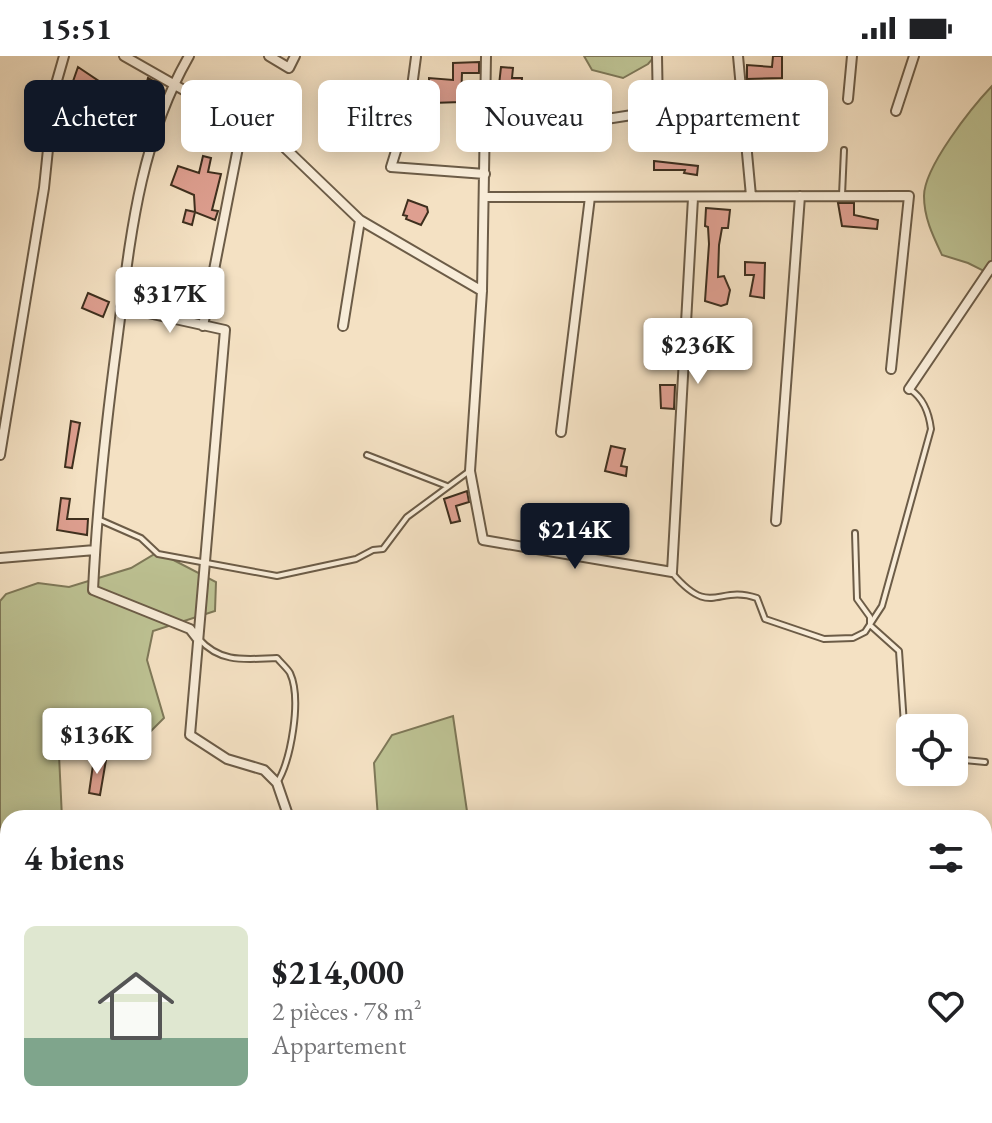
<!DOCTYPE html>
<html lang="fr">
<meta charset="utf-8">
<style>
body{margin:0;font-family:"EB Garamond",serif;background:#f6f6f6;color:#202124;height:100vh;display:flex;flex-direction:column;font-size:30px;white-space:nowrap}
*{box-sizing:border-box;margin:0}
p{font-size:26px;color:#757577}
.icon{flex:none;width:44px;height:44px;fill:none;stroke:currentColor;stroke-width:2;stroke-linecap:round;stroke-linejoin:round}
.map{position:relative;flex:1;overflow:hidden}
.details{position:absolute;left:0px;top:754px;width:992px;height:314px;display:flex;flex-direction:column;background:#fff;border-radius:24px 24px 0 0;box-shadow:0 4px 20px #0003}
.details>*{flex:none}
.top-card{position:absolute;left:24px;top:24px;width:944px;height:72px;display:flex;gap:16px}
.fabs{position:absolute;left:896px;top:658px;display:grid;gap:16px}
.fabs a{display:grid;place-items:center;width:72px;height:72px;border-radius:12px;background:#fff;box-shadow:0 4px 20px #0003;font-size:40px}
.price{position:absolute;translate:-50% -68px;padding:0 18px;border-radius:8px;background:#fff;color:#222;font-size:26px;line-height:52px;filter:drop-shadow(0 2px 4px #0008)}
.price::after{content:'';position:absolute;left:50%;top:48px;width:24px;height:18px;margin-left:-12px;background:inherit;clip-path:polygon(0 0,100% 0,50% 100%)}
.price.active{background:#111827;color:#fff}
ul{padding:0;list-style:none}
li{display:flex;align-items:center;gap:24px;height:200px;padding:0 24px}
li span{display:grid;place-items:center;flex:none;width:224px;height:160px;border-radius:12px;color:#555}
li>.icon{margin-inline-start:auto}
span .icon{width:96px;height:96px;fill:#fffc;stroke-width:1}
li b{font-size:34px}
h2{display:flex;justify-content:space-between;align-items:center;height:96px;padding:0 24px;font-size:34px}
.chip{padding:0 28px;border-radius:12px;background:#fff;box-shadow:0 4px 20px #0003;font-size:28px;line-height:72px}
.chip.active{background:#111827;color:#fff}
.status{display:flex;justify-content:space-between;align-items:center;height:56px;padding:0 40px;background:#fff;direction:ltr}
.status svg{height:22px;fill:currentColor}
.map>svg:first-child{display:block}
.green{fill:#bdc293;stroke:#7e7858;stroke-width:2}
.building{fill:#de9f90;stroke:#3e2f1e;stroke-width:2}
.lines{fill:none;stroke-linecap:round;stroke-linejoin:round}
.lane-casing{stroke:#6c5c47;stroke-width:8}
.street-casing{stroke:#6c5c47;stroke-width:12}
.lane{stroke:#f8ecd8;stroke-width:4}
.street{stroke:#f8ecd8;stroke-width:8}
</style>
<div class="status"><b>15:51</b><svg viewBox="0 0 49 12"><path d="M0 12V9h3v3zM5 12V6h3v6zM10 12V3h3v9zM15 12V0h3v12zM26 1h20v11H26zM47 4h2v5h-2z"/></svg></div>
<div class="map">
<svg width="992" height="1067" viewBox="0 0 992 1067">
<rect width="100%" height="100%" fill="#f4e1c3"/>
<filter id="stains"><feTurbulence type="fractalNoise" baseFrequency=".0025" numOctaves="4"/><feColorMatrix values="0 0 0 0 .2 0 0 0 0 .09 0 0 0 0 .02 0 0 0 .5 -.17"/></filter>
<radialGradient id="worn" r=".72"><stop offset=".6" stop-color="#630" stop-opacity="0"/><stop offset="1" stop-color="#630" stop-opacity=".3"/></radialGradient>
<path class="green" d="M584,0H655L648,8L623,22L592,14Z
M992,30V219L968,207L942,199C933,180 924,162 924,140C924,111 972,51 992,30Z
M158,496L216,526L215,555L153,575L147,604L164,662L143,683L82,682L59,699L62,762H8V997L0,1001V545L6,538L38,527L69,531L131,512Z
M453,660L468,762H378L374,707L392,679Z"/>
<path class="building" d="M773,0H782V22L747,23V9L772,11Z
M479,6V17H462L461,46L432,47L434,32H429V22L453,24V7Z
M78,11L99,25L142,42L148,22L157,27L146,63L136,60L140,51L117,42L110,57L103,53L104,51L96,48L100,36L82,27L77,37L70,34Z
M501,11L513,12L512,22H522L521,39H516L515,48L501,47L502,38H498Z
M203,100L211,102L208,116L221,118L212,154L218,155L215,164L195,156L192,169L183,166L186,154L195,156L194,139L171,129L178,110L199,117Z
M654,105L698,110L697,119L684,117L685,114H654Z
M408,144L427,151L428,156L421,169L406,163L407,160L403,159Z
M838,147H854V159L878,164L877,173L842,170Z
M706,152L730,154L728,172H722L719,189L718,221L724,220L730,234L727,248L721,250L705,245L709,188L708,171L705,170Z
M745,206L765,207L764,242L750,240L754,219H745Z
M88,237L109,246L103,261L82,252Z
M660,329H675L674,353L661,352Z
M71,365L80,367L72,412L65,411Z
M611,390L625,393L621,410L627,411L626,420L605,415Z
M467,435L469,446L456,450L460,465L451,467L444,443Z
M61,442L70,443L67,463H88L87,479L57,474Z
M596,463L608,466L598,491L569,473L571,464L595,468Z
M94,702L106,704L100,739L89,737Z"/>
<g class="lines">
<g class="lane-casing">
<path id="lane" d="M842,139L844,94
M367,399L447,430
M100,464L141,482L158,498L277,520L356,503L373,494L383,493L407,461L468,416
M855,477L857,543L870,561V569L899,595L906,698L910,699
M673,518C712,563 717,528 757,542L765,563L824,583L853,582L865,576L882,550L931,373C929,357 924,343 911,334
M199,583C221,608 247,603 277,602C281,607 287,612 290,617C302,643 291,704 277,727
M954,703L985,706"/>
</g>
<g class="street-casing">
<path id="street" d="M124,0L284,91L360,164L482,235
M189,0C138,89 130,186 117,286C106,368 97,451 93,534L190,573L197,582
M269,0L289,12L295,0
M486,0L482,235L470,415L483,484L672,516L693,142
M657,0L658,55
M738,0L751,140
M416,1L409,53L391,111L485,118
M54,35L151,87
M848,43L852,0
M896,55L914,0
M486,82L740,42
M484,141L909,140L891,313
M121,251L225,274L190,679L227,703L264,714L277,727L289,762
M203,270L243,66
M343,270L360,164
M909,333L992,210
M561,376L590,141
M0,399L44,132L54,35L64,0
M776,465L800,140
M0,502L95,494
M457,1060L460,1067
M379,1067V1060"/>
</g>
<use href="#lane" class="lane"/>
<use href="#street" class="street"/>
</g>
<rect width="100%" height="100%" filter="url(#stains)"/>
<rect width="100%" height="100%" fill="url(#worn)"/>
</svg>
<div class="fabs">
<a><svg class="icon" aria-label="locate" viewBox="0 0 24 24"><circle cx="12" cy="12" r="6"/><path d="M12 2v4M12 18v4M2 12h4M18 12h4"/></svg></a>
</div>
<b class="price" style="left:170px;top:279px">$317K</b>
<b class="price" style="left:698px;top:330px">$236K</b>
<b class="price active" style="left:575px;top:515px">$214K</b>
<b class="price" style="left:97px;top:720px">$136K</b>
<div class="top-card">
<a class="chip active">Acheter</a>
<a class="chip">Louer</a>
<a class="chip">Filtres</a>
<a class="chip">Nouveau</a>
<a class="chip">Appartement</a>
</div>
<section class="details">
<h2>4 biens<svg class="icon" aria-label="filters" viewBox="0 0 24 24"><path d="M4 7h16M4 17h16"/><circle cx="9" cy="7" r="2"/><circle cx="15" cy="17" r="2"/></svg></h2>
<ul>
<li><span style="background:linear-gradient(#dfe7d0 70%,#7fa58c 0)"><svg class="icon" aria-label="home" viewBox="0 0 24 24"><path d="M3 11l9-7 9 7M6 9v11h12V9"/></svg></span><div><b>$214,000</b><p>2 pièces · 78 m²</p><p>Appartement</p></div><svg class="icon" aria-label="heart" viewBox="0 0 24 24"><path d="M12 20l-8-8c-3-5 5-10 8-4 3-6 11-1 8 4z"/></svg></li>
</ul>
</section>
</div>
